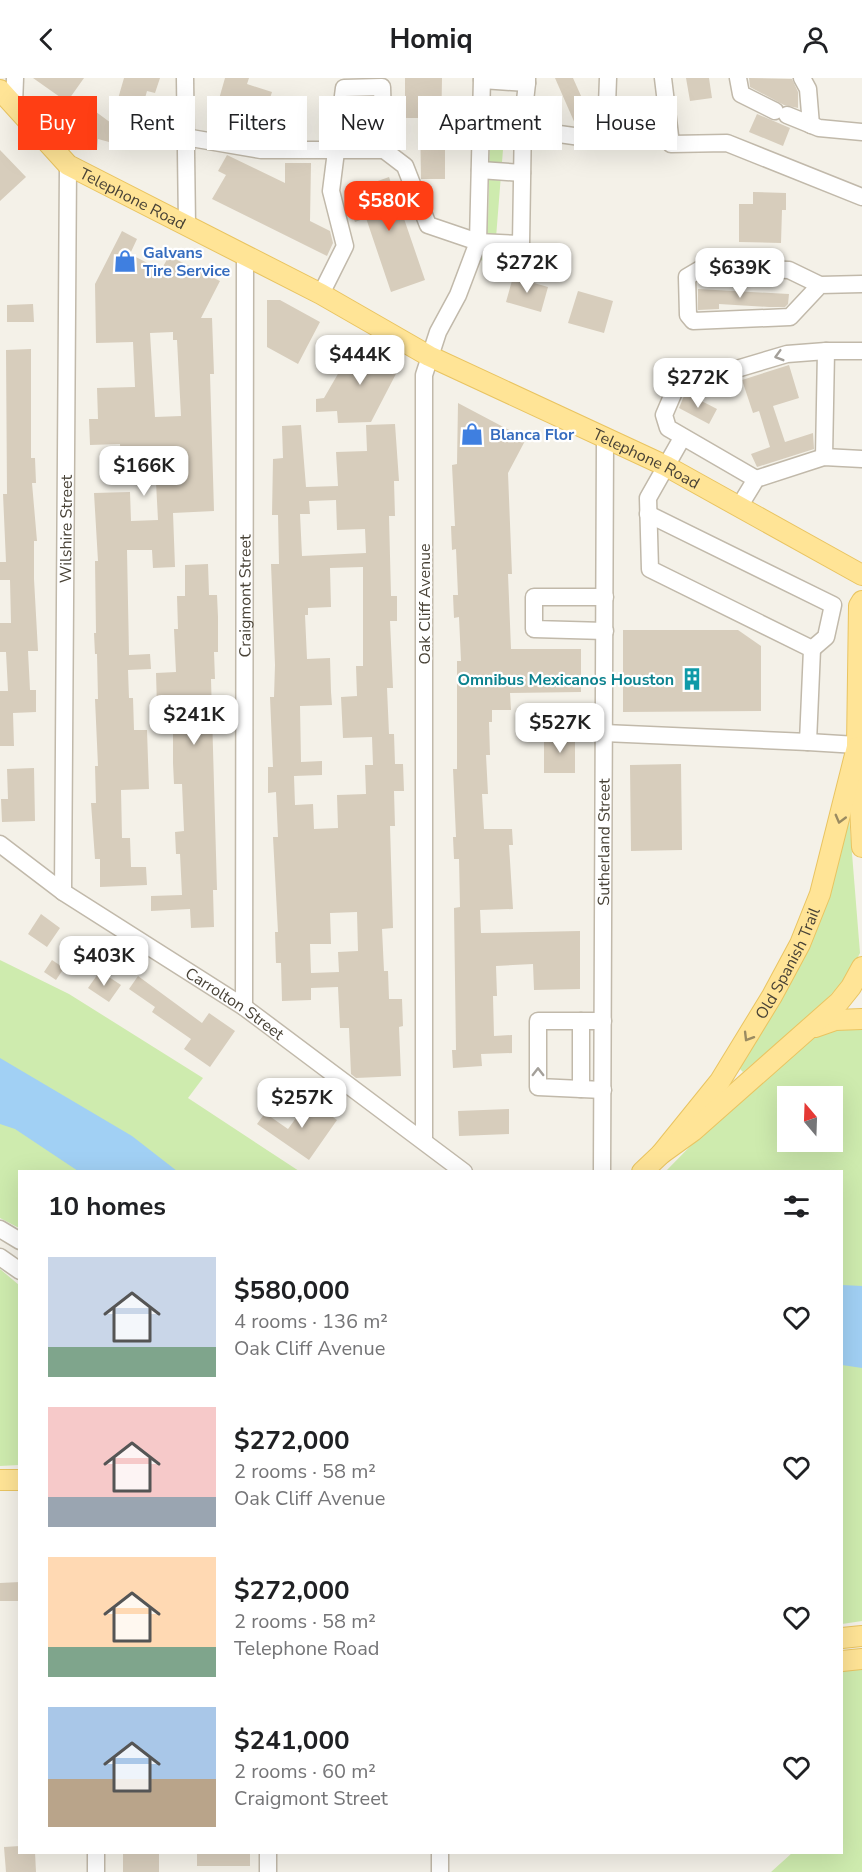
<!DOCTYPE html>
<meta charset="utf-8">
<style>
body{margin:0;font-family:"Nunito Sans",sans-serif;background:#f6f6f6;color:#202124;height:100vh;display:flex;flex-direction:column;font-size:22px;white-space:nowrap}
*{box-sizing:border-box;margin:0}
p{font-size:20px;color:#757577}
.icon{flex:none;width:33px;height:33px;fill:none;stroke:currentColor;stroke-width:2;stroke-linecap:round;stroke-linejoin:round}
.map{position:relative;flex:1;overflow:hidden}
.sheet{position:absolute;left:18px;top:1092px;width:825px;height:684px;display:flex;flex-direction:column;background:#fff;border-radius:0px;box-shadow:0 6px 24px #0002}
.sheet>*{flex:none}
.top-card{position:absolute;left:18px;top:18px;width:826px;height:54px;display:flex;gap:12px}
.needle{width:39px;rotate:341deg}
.fabs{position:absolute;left:777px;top:1008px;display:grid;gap:12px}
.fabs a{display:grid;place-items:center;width:66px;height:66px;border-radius:0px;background:#fff;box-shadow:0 6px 24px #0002;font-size:30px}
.price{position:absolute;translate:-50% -51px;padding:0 14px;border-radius:12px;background:#fff;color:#222;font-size:20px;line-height:39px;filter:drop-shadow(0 2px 3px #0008)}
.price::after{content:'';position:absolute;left:50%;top:36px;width:18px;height:14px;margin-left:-9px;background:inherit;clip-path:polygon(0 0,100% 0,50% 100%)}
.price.on{background:#ff3e14;color:#fff}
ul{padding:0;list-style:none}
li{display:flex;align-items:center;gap:18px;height:150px;padding:0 30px}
li span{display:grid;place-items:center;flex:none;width:168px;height:120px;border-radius:0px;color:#555}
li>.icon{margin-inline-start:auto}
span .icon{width:72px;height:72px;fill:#fffc;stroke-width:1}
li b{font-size:26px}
h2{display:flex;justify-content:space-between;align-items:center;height:72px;padding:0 30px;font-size:26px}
.pill{padding:0 21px;border-radius:0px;background:#fff;box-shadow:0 6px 24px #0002;font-size:21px;line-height:54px}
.pill.on{background:#ff3e14;color:#fff}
header{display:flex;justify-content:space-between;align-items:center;height:78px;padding:0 30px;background:#fff;font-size:27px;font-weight:700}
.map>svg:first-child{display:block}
.green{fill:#ceebae;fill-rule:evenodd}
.water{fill:#a1d0f4}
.building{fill:#d7cdbc;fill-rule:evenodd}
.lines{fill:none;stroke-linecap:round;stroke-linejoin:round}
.minor-casing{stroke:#c1b9aa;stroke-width:19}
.major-casing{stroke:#e9c461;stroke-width:22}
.minor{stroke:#fff;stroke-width:16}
.major{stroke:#ffe496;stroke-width:20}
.oneway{stroke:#a4a09a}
.oneway2{stroke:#9a8b61}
.labels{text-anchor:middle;stroke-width:4.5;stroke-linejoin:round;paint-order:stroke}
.street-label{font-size:16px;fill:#484236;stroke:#fff}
.shop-label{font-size:16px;font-weight:bold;fill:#366cbe;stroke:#fff;text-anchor:start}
.culture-label{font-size:16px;font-weight:bold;fill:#0d838f;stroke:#fff;text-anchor:end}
</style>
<header><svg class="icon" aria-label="back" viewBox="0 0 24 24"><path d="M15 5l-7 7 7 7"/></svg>Homiq<svg class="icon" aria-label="person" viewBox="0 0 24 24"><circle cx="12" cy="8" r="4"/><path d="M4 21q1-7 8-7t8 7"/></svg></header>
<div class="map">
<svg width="862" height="1794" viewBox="0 0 862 1794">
<rect width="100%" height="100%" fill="#f4f1e8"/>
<path class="green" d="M490,57L504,59L494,185L480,182L488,144Z
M849,738L860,875L847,900L816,932L743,994L737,988Z
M0,882L69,916L203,1000L188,1020L299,1093L20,1094L19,1150L0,1140Z
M862,948V1543L842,1546V1094H665L714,1044L819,952ZM788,1018H832V1064H788Z
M0,1191L19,1207V1387L0,1388Z
M862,1589V1794H771L792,1775L842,1774V1593Z"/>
<path class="water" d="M0,980L132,1058L177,1093H78L15,1051L0,1046Z
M842,1207L862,1208V1290L842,1287Z"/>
<path class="building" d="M33,0H84L67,24Z
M124,0H160L155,15L147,13L131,70L98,61L97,72L62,45L80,22L111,45Z
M225,0H249L247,6L272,14L261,48L215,35Z
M405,0H442L441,58H445V101H421L420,40H405Z
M555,0H573L594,47L576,48Z
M686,0H709L712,20L690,23Z
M749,0L792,1L798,14V30L784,27L750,9Z
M757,36L790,50L783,68L749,54Z
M263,42L277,46L272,61L259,57Z
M0,72L26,99L0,123Z
M227,77L285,105V85H311L310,143L330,153L333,165L327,178L212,121L226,97L218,93Z
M389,99L394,114L403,111L409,126L400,129L425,202L391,214L366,140L355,144L349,128L362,123L358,110Z
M753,114L786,115V132H782L781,165L739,164V126H753Z
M122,153L137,161L130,176L161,192L169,178L220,203L201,240H212L214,296H210L214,433L173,435L175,489L153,490L152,472H127L129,577L150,576L151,591L128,592L129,620H133L134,652H147L149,711L121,712L122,760H130L131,789H146L147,807L100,809V781H95L91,725H96L95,688H98L95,621H98L97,576H95L94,555H96L95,483H98L94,415L130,414L131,443L158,442L155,385L121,387L120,366L90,367L89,341H98L97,310L135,309L133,264L96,265L95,206ZM173,254V262H177L181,338L155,339L150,255Z
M513,199L548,209L541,234L506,224Z
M698,211L789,216L788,226L785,229H769L719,226V231L698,232Z
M578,213L613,223L604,255L568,245Z
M267,222H280L320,244L298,286L267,269Z
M33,226L34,244H7V227Z
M357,263L397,283L399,290L371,344L338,345L337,333L316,334V321L324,320Z
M31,271V380H35L36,405H32L37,463H34V501L38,573H28L30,612H36V634L13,635L14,668H0V613H8L6,574H0V545H11L10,502H0V484H6L3,416H7L6,272Z
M789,287L799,320L773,328L785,364L813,355L814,371L757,389L751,376L770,369L759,333L753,335L742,302Z
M688,316L717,331L709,346L679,330L684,318Z
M458,325L526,361L508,395L512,496H508L511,571H581V614L510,615L511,632H492V644H489L490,677H486L488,716H482L484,751H512L513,767H509L513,831L480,832L481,855L580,853V911L534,912L533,886L496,888L497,918H493L494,958L512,957V975L481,976L482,988L453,990L452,972H456L454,830L460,829L459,781H454L453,759H456L453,691H457V583H461L459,539L454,540L453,517H458L456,471L452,472L451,448H455L452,387L457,386Z
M395,346L399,403H394L395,438H389L391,518H397V543H390L393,610H387L389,656H394L395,686H403L404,713H394L395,748H390L393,850L382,851L384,893H388L389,921H402L403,948L399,949L401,998L356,1000L351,996L349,950H340L338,909L311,910V922L282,923L281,885H276L275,854H278L273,759H278L276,714L268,715V689H273L270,619H274L275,587L271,486H279L278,437H272L273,381L283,380L282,348L301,347L306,409L338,408L336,374L367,373L366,347ZM336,422L337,452L365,451L366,475L302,478L300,436H310L309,423ZM363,489V588H356L357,618L341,619L343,660L372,659L373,687H365L366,716L337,717L338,750L314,751L313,726L295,727L294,698L322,697V683L301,684L300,628L332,627L331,614L330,580L307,581L305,537H308V530L331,529L330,490ZM357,834L358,873L338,874L339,894L311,895L310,866H331L330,835Z
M208,486L209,517H217L218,539V574H214L215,601H211L217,812H213L214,849L191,850L190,831L151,833V818L182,817L180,776H176L175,754L184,753L182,706H174L173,685V653L183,652L182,629H157L156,595L176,594L174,551H178L177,518H185V487Z
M623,552H738L761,568V633L623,634Z
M544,657H575V695H544Z
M681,686L682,772L631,773L630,687Z
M34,690L35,743L2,744L1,721H8L7,691Z
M41,836L60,850L47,869L28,856Z
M81,863L94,872L82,890L69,881Z
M52,882L64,890L56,902L44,894Z
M100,893L121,907L109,924L88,910Z
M138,898L202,945L209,935L235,953L210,989L184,971L191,961L152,934L155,929L129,911Z
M309,1022L337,1042L309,1082L257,1046L265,1035L288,1051Z
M509,1031V1056L459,1058L458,1033Z
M20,1504V1523H0V1505Z
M20,1768V1774H35L36,1794H6L4,1769Z
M123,1774H159V1794H123Z
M197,1775H250V1788H197Z"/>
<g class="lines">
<g class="minor-casing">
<g id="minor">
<path d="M185,0L187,147"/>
<path d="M663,0L671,66L727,65L862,119"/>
<path d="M738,0L741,16L775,33"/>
<path d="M802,0L808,11L811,47"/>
<path d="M482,2L527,5V0"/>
<path d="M14,27L15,0"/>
<path d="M787,37L819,50L862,54"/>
<path d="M481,47L523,41L527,5"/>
<path d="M523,51L595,61L606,55L608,0"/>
<path d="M185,59L261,72H384"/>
<path d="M480,92L522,95"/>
<path d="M820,207L790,239L693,243L688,237L687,199L704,189L789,192L820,207L862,206"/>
<path d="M321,216L345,168L331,113L344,10L382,9L384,72L405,88L428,147L478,164L521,166L523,41"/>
<path d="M824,379L826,273H862"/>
<path d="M756,401L668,350L664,337L676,309L787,276L826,273"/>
<path d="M739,429L756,401L824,379L862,381"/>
<path d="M648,436L833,527L826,559L812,571"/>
<path d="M605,553L534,551V519H605"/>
<path d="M604,655L808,664L812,571L650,491L648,420L682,360"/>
<path d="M808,664L857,667"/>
<path id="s1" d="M0,766L63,814L244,929L464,1094"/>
<path id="s2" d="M63,814L68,87"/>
<path id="s3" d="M244,929L245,179"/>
<path d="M581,1011V943"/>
<path d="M603,1012L538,1009V943H603"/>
<path d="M424,1062V297L438,254L458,217L478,164L482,0"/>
<path id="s4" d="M602,1094L605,362"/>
<path d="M0,1151L20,1163"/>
<path d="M0,1179L20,1193"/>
<path d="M96,1774V1794"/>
<path d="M268,1774V1794"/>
<path d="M440,1774V1794"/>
</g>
</g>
<g class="major-casing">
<g id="major">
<path id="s5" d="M0,12L68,87L321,216L429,278L666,388L862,497"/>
<path d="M862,523L859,528L857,667L862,769"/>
<path d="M815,949L835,942L862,941"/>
<path id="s6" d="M661,1076L720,1003L772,918L800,866L820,816L857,669"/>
<path d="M642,1094L661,1076L693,1053L839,924L851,909L862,889"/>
<path d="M0,1402H20"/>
<path d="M842,1560L862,1558"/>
<path d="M842,1583L862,1581"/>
</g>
</g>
<use href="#minor" class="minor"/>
<use href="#major" class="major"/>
</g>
<defs><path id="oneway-chevron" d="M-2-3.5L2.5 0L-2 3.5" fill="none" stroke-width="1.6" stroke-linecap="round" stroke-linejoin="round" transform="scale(1.5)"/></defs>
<g class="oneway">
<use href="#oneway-chevron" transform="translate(779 278) rotate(164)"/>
<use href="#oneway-chevron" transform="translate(538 994) rotate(-90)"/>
</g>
<g class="oneway2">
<use href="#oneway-chevron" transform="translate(840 741) rotate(105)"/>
<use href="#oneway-chevron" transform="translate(748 959) rotate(121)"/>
</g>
<defs>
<g id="shop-bare" transform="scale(1.8)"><path d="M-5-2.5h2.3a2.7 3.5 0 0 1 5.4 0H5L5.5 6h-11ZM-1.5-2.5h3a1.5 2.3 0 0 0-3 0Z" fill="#3f7fe0" stroke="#fff" stroke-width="2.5" paint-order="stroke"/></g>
<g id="building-bare" transform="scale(1.8)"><path d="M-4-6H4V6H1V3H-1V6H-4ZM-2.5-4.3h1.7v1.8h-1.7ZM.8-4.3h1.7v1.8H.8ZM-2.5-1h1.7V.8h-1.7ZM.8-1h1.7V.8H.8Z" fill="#0f9aa8" stroke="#fff" stroke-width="2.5" paint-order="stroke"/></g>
</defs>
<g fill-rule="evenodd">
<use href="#shop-bare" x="125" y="183"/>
<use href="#shop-bare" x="472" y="356"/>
<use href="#building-bare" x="692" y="601"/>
</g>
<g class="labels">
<g class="street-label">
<text dy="6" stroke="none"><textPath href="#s5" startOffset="174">Telephone Road</textPath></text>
<text dy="6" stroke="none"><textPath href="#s5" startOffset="750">Telephone Road</textPath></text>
<text dy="6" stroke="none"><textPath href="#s2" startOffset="363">Wilshire Street</textPath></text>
<text dy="6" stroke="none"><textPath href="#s3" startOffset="411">Craigmont Street</textPath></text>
<text transform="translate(424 526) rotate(-90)" y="6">Oak Cliff Avenue</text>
<text dy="6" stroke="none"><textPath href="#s4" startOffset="330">Sutherland Street</textPath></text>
<text dy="6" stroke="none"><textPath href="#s6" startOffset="230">Old Spanish Trail</textPath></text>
<text dy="6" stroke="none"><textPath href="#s1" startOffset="284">Carrolton Street</textPath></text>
</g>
<g class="shop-label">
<text x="143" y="180">Galvans<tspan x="143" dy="18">Tire Service</tspan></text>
<text x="490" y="362">Blanca Flor</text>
</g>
<g class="culture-label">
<text x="674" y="607">Omnibus Mexicanos Houston</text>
</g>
</g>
</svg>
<div class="fabs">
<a><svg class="needle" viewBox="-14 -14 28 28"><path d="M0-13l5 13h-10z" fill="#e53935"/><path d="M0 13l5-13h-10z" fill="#757577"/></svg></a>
</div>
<b class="price on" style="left:389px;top:154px">$580K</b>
<b class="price" style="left:527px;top:216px">$272K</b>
<b class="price" style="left:740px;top:221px">$639K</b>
<b class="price" style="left:360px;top:308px">$444K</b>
<b class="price" style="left:698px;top:331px">$272K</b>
<b class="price" style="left:144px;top:419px">$166K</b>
<b class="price" style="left:194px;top:668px">$241K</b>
<b class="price" style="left:560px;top:676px">$527K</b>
<b class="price" style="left:104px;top:909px">$403K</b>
<b class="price" style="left:302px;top:1051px">$257K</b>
<div class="top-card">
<a class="pill on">Buy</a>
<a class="pill">Rent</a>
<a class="pill">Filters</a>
<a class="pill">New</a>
<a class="pill">Apartment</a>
<a class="pill">House</a>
</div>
<section class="sheet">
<h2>10 homes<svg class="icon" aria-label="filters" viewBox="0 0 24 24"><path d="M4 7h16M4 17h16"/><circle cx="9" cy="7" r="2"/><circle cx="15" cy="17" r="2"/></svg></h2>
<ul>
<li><span style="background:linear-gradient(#c9d6e8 75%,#7fa58c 0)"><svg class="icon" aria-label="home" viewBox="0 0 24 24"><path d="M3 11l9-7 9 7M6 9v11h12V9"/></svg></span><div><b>$580,000</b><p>4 rooms · 136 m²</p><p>Oak Cliff Avenue</p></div><svg class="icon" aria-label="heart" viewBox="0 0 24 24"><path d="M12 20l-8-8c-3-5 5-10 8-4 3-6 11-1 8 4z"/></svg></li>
<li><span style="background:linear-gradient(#f6c9c9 75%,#9aa5b1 0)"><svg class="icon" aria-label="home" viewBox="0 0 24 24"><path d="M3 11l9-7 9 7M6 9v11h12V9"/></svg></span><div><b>$272,000</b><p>2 rooms · 58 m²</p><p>Oak Cliff Avenue</p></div><svg class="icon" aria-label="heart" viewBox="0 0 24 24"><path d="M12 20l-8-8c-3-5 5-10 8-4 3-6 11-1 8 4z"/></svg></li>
<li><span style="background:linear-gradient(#ffd9b3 75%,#7fa58c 0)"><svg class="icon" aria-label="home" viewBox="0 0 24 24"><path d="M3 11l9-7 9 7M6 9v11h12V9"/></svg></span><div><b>$272,000</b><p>2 rooms · 58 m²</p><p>Telephone Road</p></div><svg class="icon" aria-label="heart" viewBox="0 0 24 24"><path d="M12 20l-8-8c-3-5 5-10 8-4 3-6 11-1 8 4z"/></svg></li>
<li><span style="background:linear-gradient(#a9c7e8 60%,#b9a48a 0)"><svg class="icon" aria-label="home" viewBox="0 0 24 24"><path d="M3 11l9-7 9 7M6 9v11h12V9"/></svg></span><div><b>$241,000</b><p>2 rooms · 60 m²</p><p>Craigmont Street</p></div><svg class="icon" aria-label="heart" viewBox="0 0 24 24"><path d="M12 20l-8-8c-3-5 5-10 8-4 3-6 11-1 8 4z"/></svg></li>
</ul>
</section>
</div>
